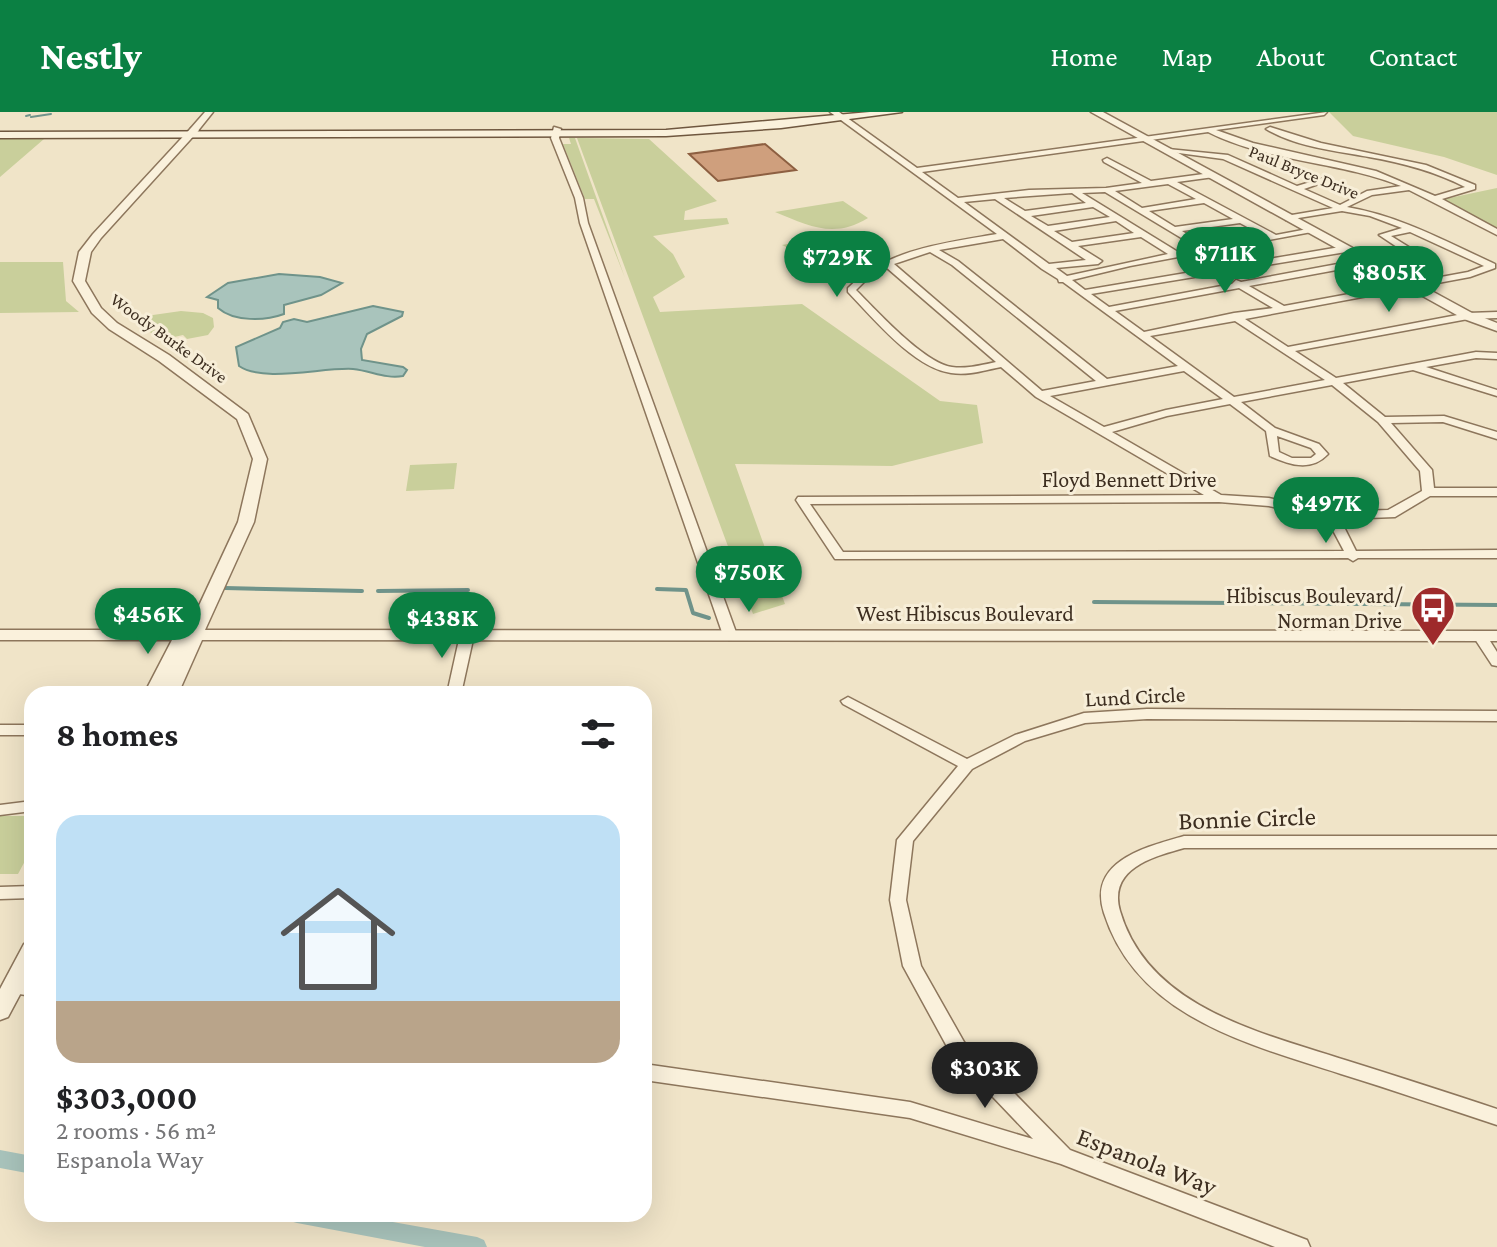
<!DOCTYPE html>
<meta charset="utf-8">
<style>
body{margin:0;font-family:"Crimson Pro",serif;background:#f2f2f2;color:#202124;height:100vh;display:flex;flex-direction:column;font-size:30px;white-space:nowrap}
*{box-sizing:border-box;margin:0}
p{font-size:26px;color:#757577}
.icon{flex:none;width:44px;height:44px;fill:none;stroke:currentColor;stroke-width:2;stroke-linecap:round;stroke-linejoin:round}
.map{position:relative;flex:1;overflow:hidden}
.sheet{position:absolute;left:24px;top:574px;width:628px;height:536px;display:flex;flex-direction:column;background:#fff;border-radius:24px;box-shadow:0 8px 32px #0002}
.sheet>*{flex:none}
.price{position:absolute;translate:-50% -68px;padding:0 18px;border-radius:28px;background:#0b8043;color:#fff;font-size:26px;line-height:52px;filter:drop-shadow(0 2px 4px #0008)}
.price::after{content:'';position:absolute;left:50%;top:48px;width:24px;height:18px;margin-left:-12px;background:inherit;clip-path:polygon(0 0,100% 0,50% 100%)}
.price.active{background:#222;color:#fff}
ul{padding:0;list-style:none}
li{display:grid;align-content:center;gap:16px;height:424px;padding:0 32px}
li+li{border-top:2px solid #e0e0e0}
li span{display:grid;place-items:center;height:248px;border-radius:24px;color:#555}
li>.icon{margin-inline-start:auto}
span .icon{width:144px;height:144px;fill:#fffc;stroke-width:1}
li b{font-size:34px}
h2{display:flex;justify-content:space-between;align-items:center;height:96px;padding:0 32px;font-size:34px}
header{display:flex;align-items:center;gap:48px;box-sizing:border-box;height:112px;padding:0 40px;background:#0b8043;color:#fff}
header strong{font-size:38px}
nav{display:flex;gap:44px;margin-inline-start:auto;font-size:28px}
.map>svg:first-child{display:block}
.green{fill:#c9cf9b}
.water{fill:#a9c4bc;stroke:#6f938a;stroke-width:2}
.lines{fill:none;stroke-linecap:round;stroke-linejoin:round}
.stream-far1{stroke:#6f938a;stroke-width:2}
.stream{stroke:#6f938a;stroke-width:4}
.canal{fill:#a9c4bc;fill-rule:evenodd}
.building{fill:#cf9f7d;stroke:#8d5f41;stroke-width:2}
.minor-casing{stroke:#8d765c;stroke-width:3}
.tertiary-casing{stroke:#8d765c;stroke-width:3}
.secondary-casing{stroke:#6f573f;stroke-width:3}
.minor{fill:#faf1dc;fill-rule:evenodd}
.tertiary{fill:#faf1dc;fill-rule:evenodd}
.secondary{fill:#faf1dc;fill-rule:evenodd}
.labels{text-anchor:middle;stroke-width:6;stroke-linejoin:round;paint-order:stroke}
.far-street-label{font-size:18px;fill:#3d2e20;stroke:#f7eed8}
.street-label{font-size:22px;fill:#3d2e20;stroke:#f7eed8}
.poi-label{font-size:22px;fill:#3d2e20;stroke:#f7eed8;text-anchor:end}
.near-street-label{font-size:26px;fill:#3d2e20;stroke:#f7eed8}
</style>
<header>
<strong>Nestly</strong>
<nav><a>Home</a><a>Map</a><a>About</a><a>Contact</a></nav>
</header>
<div class="map">
<svg width="1497" height="1135" viewBox="0 0 1497 1135">
<rect width="100%" height="100%" fill="#f0e4c8"/>
<path class="green" d="M1329,0H1497V63L1444,45L1353,24Z
M569,26H575L625,166L594,87H585L563,32H571Z
M577,26L649,27L717,89L685,99L684,108L727,106L729,112L653,124L673,142L685,165L653,185L660,200L802,192L940,289L977,293L983,331L892,354L735,352L785,492L753,502Z
M0,27H44L0,65Z
M1497,76V116L1440,88Z
M843,89L868,106C834,127 809,114 775,100Z
M850,121L884,146L839,160L782,133Z
M0,150H63L66,189L79,200L0,201Z
M181,199L203,201L213,206L214,215L208,223L187,227L183,223L161,228L140,213L139,205Z
M457,351L454,377L406,379L410,353Z
M0,704H32V736L18,762H0Z"/>
<path class="water" d="M279,162L320,165L342,171L321,183L284,193V202C265,209 234,210 218,196V188L207,185L228,171Z
M373,194L403,200L402,204L367,222L361,237L362,248L403,255L407,258L403,264C385,267 372,259 353,257C323,255 264,271 239,254L236,235L280,216L283,210L294,207L307,210Z"/>
<g class="lines">
<path class="stream-far1" d="M26,4L30,3
M31,5L51,2"/>
<path class="stream" d="M225,476L362,479
M657,477L686,478L693,501L709,506
M378,479L468,478
M1094,490L1497,493"/>
<path class="canal" d="M0,1038L32,1044V1062L0,1056Z
M287,1102H348L477,1125L484,1128L487,1135H425L297,1111L290,1109Z"/>
</g>
<path class="building" d="M765,32L796,58L718,69L689,42Z"/>
<g class="lines">
<g class="minor-casing">
<path id="minor" d="M205,0H213L197,20H191V16Z
M830,0H839L917,56L1327,0L1324,3L1216,18L1253,31L1376,59L1435,84L1465,75C1434,59 1403,51 1369,45C1336,39 1296,35 1266,17L1270,15L1321,31L1426,53L1475,73V77L1442,87L1497,117V123L1409,78L1372,83L1347,95C1400,104 1447,130 1495,152V156L1470,165L1245,207L1288,235L1468,201L1497,200V206L1468,207L1295,239L1336,266L1476,240L1497,241V247L1476,246L1426,255L1497,278V284L1413,258L1343,271L1385,305L1444,304L1497,320V327L1443,310L1391,311L1432,358L1434,376H1497V384H1430L1395,405L1340,407L1356,439L1497,438V446H1358L1353,449L1348,446L835,447L796,388L798,385L1204,383L1036,285L1001,255C985,258 968,264 951,261C914,256 873,206 848,180V176C887,137 945,131 997,122ZM1208,20C1267,50 1339,49 1401,74L1367,79L1340,93L1304,77L1327,69V65L1297,74L1228,43L1168,37L1164,39L1223,47L1333,96L1286,104V108L1342,99L1370,104L1402,116L1379,123L1409,143L1374,148L1370,146L1241,170L1236,168L1232,172L1109,195L1091,182L1346,140L1350,137L1346,134L1085,178L1072,168L1130,154L1317,119L1313,116L1276,123L1177,70L1214,65L1215,63L1211,61L1151,69L1107,46L1103,48L1104,50L1142,71L1106,76L1029,78L958,86L922,60ZM1168,72L1196,87L1142,96L1115,79ZM1105,80L1198,136L1178,140L1082,81ZM1072,81L1086,91L1025,99L1004,86ZM995,87L1086,148L1049,152L964,90ZM1204,91L1233,107L1175,115L1149,99ZM1093,95L1110,105L1048,114L1031,104ZM1116,109L1134,121L1072,130L1054,119ZM1240,111L1266,125L1208,135L1182,119ZM1410,120L1484,154L1468,160L1284,194L1249,174L1369,152L1373,154L1420,146V142L1391,124ZM1141,125L1168,142L1067,164L1056,156L1098,152L1102,149L1078,134ZM1003,127L1042,157L1058,167L1059,170H1063L1178,254L1107,267L958,149L939,138ZM930,140L952,153L1096,269L1042,279L894,152ZM887,156L996,250C982,253 967,257 952,255C924,251 877,199 856,178L867,167ZM1239,176L1273,196L1234,201L1144,220L1115,199ZM1235,209L1325,268L1234,285L1150,224ZM1184,259L1223,287L1166,298L1104,315L1050,284ZM1332,273L1378,310L1420,359L1422,379L1388,398L1332,400L1269,386L1221,383L1112,320L1167,304L1230,292L1266,319L1270,344C1290,353 1311,360 1328,342L1319,332L1275,316L1241,290ZM1277,324L1311,336L1316,342L1311,346H1292L1279,340ZM1219,390L1269,394L1327,407L1344,439L843,440L810,392Z
M554,15L561,17L559,26L583,86L588,111L737,523L735,526H725L723,523L580,111L575,86L551,26Z
M467,519L474,523L461,582H447L460,523Z
M1480,520L1485,521L1497,540V554L1492,553L1473,524Z
M848,585L967,647L1015,623L1084,601L1147,597L1497,599V609L1147,607L1085,611L1025,629L972,657L913,729L906,788L921,854L964,930L1070,1038L1307,1128L1310,1135H1275L1061,1052L910,1006L644,968V952L910,990L1033,1027L950,940L903,854L890,788L897,728L958,654L843,592L841,589Z
M0,613H32V623H0Z
M32,689V699L0,703V693Z
M1184,724H1497V736H1184C1152,745 1108,757 1120,799C1148,896 1262,921 1345,948C1396,964 1446,980 1497,997V1013C1445,996 1393,978 1341,962C1248,932 1137,905 1104,801C1087,749 1146,735 1184,724Z
M32,774V786L0,787V775Z
M12,868L32,870V884L6,880L3,875L6,870Z"/>
</g>
<g class="tertiary-casing">
<path id="tertiary" d="M1091,0H1103L1472,201L1497,211V219L1464,207Z
M191,16L199,18L101,126L91,140L85,169L101,196L117,211L169,243L248,302L267,347L254,410L205,518L1497,519V529L202,528L178,582H144L172,528H0V518H177L180,513H190L238,410L253,347L237,307L159,249L109,217L92,201L73,169L79,140L93,122Z
M32,830V860L8,905L0,908V877L24,832Z"/>
</g>
<g class="secondary-casing">
<path id="secondary" d="M870,0H902L781,16L666,24L0,26V20L666,18Z"/>
</g>
<use href="#minor" class="minor"/>
<use href="#tertiary" class="tertiary"/>
<use href="#secondary" class="secondary"/>
</g>
<defs>
<g id="bus-pin" transform="scale(2.3)"><path d="M0 17L-7.5 6A9.5 9.5 0 1 1 7.5 6Z" fill="#9e2a2b" stroke="#f7eed8"/><path d="M-5-6H5V4H4V6H2V4H-2V6H-4V4H-5ZM-3.5-4V0h7V-4ZM-3.5 1.2v1.5H-2V1.2ZM2 1.2v1.5H3.5V1.2Z" fill="#fff"/></g>
</defs>
<g fill-rule="evenodd">
<use href="#bus-pin" x="1433" y="496"/>
</g>
<g class="labels">
<g class="far-street-label">
<text transform="translate(1304 60) rotate(22)" y="6">Paul Bryce Drive</text>
<text transform="translate(169 226) rotate(36)" y="6">Woody Burke Drive</text>
</g>
<g class="street-label">
<text x="1129" y="375">Floyd Bennett Drive</text>
<text x="965" y="509">West Hibiscus Boulevard</text>
<text transform="translate(1135 584) rotate(-3)" y="8">Lund Circle</text>
</g>
<g class="poi-label">
<text x="1402" y="491">Hibiscus Boulevard/<tspan x="1402" dy="25">Norman Drive</tspan></text>
</g>
<g class="near-street-label">
<text transform="translate(1247 706) rotate(-2)" y="9">Bonnie Circle</text>
<text transform="translate(1147 1049) rotate(21)" y="9">Espanola Way</text>
</g>
</g>
</svg>
<b class="price" style="left:1225px;top:183px">$711K</b>
<b class="price" style="left:837px;top:187px">$729K</b>
<b class="price" style="left:1389px;top:202px">$805K</b>
<b class="price" style="left:1326px;top:433px">$497K</b>
<b class="price" style="left:749px;top:502px">$750K</b>
<b class="price" style="left:148px;top:544px">$456K</b>
<b class="price" style="left:442px;top:548px">$438K</b>
<b class="price active" style="left:985px;top:998px">$303K</b>
<section class="sheet">
<h2>8 homes<svg class="icon" aria-label="filters" viewBox="0 0 24 24"><path d="M4 7h16M4 17h16"/><circle cx="9" cy="7" r="2"/><circle cx="15" cy="17" r="2"/></svg></h2>
<ul>
<li><span style="background:linear-gradient(#bfe0f5 75%,#b9a48a 0)"><svg class="icon" aria-label="home" viewBox="0 0 24 24"><path d="M3 11l9-7 9 7M6 9v11h12V9"/></svg></span><div><b>$303,000</b><p>2 rooms · 56 m²</p><p>Espanola Way</p></div></li>
</ul>
</section>
</div>
